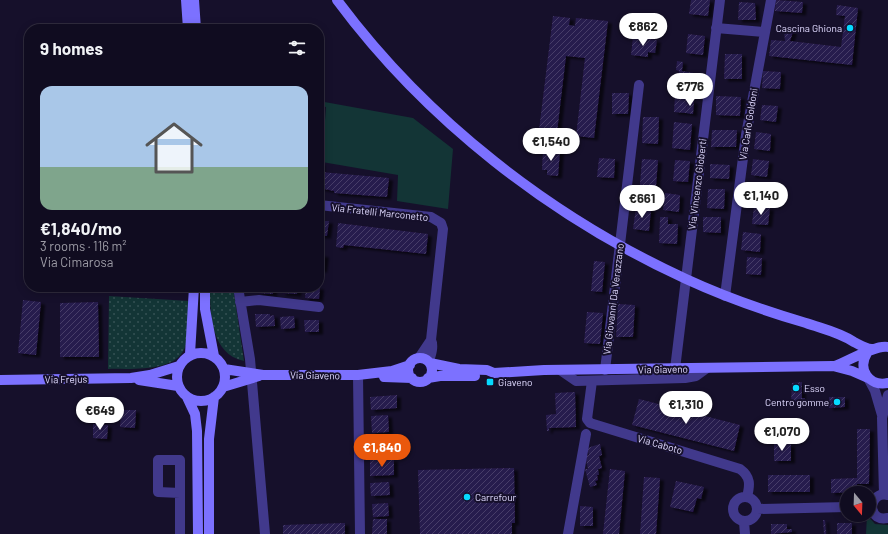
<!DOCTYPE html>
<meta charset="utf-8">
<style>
body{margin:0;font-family:Barlow,sans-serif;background:#1e1a2d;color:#f1f3f6;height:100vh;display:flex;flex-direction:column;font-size:15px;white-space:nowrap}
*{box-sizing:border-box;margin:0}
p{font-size:13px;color:#9c9ba5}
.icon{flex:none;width:22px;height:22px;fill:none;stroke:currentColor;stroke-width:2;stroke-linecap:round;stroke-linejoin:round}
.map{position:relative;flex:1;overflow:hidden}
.panel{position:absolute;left:24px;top:24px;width:300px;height:268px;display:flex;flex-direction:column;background:#100c20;border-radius:16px;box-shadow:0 2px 10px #0003,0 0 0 1px #302c3e}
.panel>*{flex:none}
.needle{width:26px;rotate:161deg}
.fabs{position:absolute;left:840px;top:486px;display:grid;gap:8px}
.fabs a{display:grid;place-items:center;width:36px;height:36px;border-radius:50%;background:#100c20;box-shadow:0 2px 10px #0003,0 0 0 1px #302c3e;font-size:20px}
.price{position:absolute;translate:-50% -34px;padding:0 9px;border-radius:14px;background:#fff;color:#222;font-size:13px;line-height:26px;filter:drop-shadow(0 1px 2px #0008)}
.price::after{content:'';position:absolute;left:50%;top:24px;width:12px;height:9px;margin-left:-6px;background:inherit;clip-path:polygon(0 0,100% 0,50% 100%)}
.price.on{background:#ea580c;color:#fff}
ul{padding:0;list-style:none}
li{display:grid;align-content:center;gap:8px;height:212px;padding:0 16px}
li span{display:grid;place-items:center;height:124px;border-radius:12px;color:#555}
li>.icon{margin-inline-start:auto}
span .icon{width:72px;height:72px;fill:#fffc;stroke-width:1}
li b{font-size:17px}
h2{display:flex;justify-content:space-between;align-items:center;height:48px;padding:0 16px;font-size:17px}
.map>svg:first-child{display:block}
.grass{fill:url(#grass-dots)}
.green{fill:#133536}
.building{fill:url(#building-hatch);filter:url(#shadow)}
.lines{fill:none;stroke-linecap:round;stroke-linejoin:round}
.street{stroke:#41398c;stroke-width:10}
.secondary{stroke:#7c71ff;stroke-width:10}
.poi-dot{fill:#06daff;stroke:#16102b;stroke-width:1.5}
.labels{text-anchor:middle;stroke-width:4;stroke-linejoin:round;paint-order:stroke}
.poi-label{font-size:10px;fill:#e0daff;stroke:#16102b;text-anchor:start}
.street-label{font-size:10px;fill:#e0daff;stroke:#16102b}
</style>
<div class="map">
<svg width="888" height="534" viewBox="0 0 888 534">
<defs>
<pattern id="grass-dots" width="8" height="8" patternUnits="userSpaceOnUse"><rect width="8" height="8" fill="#133536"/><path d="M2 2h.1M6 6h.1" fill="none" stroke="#355254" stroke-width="1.8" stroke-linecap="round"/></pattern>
<pattern id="building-hatch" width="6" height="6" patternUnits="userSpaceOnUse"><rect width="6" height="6" fill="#281b4d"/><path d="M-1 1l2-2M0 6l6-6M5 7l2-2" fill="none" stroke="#473c68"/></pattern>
<filter id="shadow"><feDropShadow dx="4" dy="2.5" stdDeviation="1" flood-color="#0009"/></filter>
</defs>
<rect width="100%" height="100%" fill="#16102b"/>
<path class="grass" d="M210,287H233L244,361C211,354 210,314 210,287Z
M109,296L189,301C188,315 189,331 186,344C179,374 130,368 108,369Z"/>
<path class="green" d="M319,101L413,118L453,149L448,209L397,201L398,175L322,162L326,107L319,106Z
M867,515L875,524L888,525V534H866Z"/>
<path class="building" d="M691,0H710L708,16L689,14Z
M776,0L803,2L802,13L775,11Z
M739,2L755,3L756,20H738Z
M837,5L858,8L852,65L769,56L771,40L785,41L784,31L787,27L791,28L793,32L790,41L841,47L845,16L836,15Z
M553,16L570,18L569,25L575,26L576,18L608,21L594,138L576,136L585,58L566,56L557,132L539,130Z
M688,34L705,36L703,55L686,53Z
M633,37L657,40L655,53L648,52V57L631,55Z
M725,54H742V79H724Z
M677,61L683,62L682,71L694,73L693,87L677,86L679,71L676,70Z
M763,71L781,72L780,89L762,88Z
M612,93H629L628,114H612Z
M675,95L688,97L686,113L674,112Z
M716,96L741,97L740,116L716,115Z
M688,100L694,101L693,114L686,113Z
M762,105L778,106L776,122L760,120Z
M643,117H659L658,144L642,143Z
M674,122L692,124L690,150L672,148Z
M712,130H737L736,147H711Z
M756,132L771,134L770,151L754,149Z
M543,150L560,151L558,176L547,175V170H542Z
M599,158L615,159L614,178L597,177Z
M642,159L658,160L655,199L639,197Z
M753,159L769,161L767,177L751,175Z
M675,160L690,161L688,182L673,181Z
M319,163H321V172L389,178L387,197L334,193V191L319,188Z
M710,164L730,165L729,179L710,178Z
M758,187L772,188L771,200L757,199Z
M708,189H725L724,209L707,208Z
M665,193L680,195L679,212L663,210Z
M754,206L770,208L768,225L752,224Z
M636,208L651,209L649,231L633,229Z
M660,217H668V224H678L677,244L659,243Z
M703,217H721V233L703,232Z
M319,221H329L327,236H319Z
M338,223L428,234L426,254L344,245L343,248L336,247Z
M743,232L761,234L760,252L741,250Z
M319,254L325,255L323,270H319Z
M747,257L762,258L761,275L746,274Z
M594,261L605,262L602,292L591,291Z
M258,287H273V294L258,293Z
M282,287H298L297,294L282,293Z
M306,287H320L319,299L305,298Z
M23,300L41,302L36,355L18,353Z
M98,302L99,357H60V303Z
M618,304L635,305L633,337H616Z
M587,312L603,313L600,344L584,343Z
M255,314H270V316L274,315L275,326L256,327Z
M294,316L295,328L281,329L280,317Z
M304,320H319V332H305Z
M802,382V398H805V403H791L792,383Z
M575,392L576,427L549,428V431H547L546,415L556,414L555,393Z
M397,395V408L371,410L370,397Z
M829,397H845V407L829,408Z
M639,399L740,425L734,451L632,425Z
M121,410H136L135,428L120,427Z
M388,415L389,432L372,433L371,416Z
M93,424L108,425L107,439L93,438Z
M857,429H870L869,484H857V492L831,493V479L857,478Z
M387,438L388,453L372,454V439Z
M600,444L602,455L599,456L602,468L598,469L599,475H597L598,480L595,481L597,485L590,487L585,469H588L585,456L589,455L587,448Z
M774,444H791V461H774Z
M394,459V475L370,476V460Z
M514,468L515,523H512V534H420L418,470Z
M610,469L625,471L619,534H603Z
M768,475H810V492H768Z
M644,477L660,478L656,534H640Z
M676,481L704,487L701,499L697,498L693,512L670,507Z
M389,482L390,495L371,496L370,483Z
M388,503L389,516L373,517L372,504Z
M580,506L593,507V526H580Z
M373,519H387V534H372Z
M823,520H825L826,534H824Z
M345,523V534H283V525Z
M837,523H852V534H837Z
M771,524H787V529H792V532L771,534Z"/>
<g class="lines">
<path class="street" d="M716,28L764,32
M319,205L431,217L441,223L443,229L431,340C434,346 431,355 429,361
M238,287L250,359L265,534
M725,296L746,135L771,0
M240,302L259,300L319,307
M419,358L431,340
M675,369L720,0
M560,370L576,381L685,378L696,376L707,368
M605,370L639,85
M358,375L360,534
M868,378L875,391L882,415
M592,381L587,419L590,423L740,469C751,477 750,485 747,497
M884,494L882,418L888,395
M888,495C879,493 873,498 872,507C873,516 879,520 888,518
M733 509a12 12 0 1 1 24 0a12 12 0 1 1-24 0Z
M757,509L847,507
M744,522L745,534
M180,534V460H158V492L180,493
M568,534L586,434"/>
<path class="secondary" d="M186,0L188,29
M194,0L196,29
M337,0C426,120 551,217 686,279C725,297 765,311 806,323C823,329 839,332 854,342C860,345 865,349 872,349
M205,287V309L214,356
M177 377a24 24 0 1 1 48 0a24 24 0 1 1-48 0Z
M867,353C857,369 869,387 888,383
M190,354L194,287
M408 370a12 12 0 1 1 24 0a12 12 0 1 1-24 0Z
M430,363L459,369L487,370L494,373L544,370L833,366L852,371L868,378
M835,366C849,361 876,344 888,347
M224,369L263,375H358L392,371L410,365
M384,377L412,378
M428,378L440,376H475
M0,380L131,378L150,375L179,366
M139,380L178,386
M223,387L259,376
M187,397L195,414L197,431L198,534
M209,534V439L214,397"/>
</g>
<g class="poi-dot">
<circle cx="850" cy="28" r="4"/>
<rect x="486" y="378" width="8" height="8" rx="2"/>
<circle cx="796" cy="388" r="4"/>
<circle cx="837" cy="402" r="4"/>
<circle cx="467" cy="497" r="4"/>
</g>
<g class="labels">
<g class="poi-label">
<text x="842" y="32" text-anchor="end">Cascina Ghiona</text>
<text x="498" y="386">Giaveno</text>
<text x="804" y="392">Esso</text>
<text x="829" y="406" text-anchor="end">Centro gomme</text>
<text x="475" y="501">Carrefour</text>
</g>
<g class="street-label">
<text transform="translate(748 124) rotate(-81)" y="4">Via Carlo Goldoni</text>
<text transform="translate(697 184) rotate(-83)" y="4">Via Vincenzo Gioberti</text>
<text transform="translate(380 212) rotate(6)" y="4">Via Fratelli Marconetto</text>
<text transform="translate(613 299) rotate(-83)" y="4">Via Giovanni Da Verazzano</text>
<text transform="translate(663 369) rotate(-1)" y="4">Via Giaveno</text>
<text transform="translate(315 375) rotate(1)" y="4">Via Giaveno</text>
<text transform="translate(66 379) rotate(-1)" y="4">Via Frejus</text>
<text transform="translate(660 444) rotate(16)" y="4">Via Caboto</text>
</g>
</g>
</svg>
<div class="fabs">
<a><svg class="needle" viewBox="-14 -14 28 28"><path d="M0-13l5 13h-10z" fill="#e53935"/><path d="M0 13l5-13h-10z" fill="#9c9ba5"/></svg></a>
</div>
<b class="price" style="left:643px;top:47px">€862</b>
<b class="price" style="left:690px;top:107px">€776</b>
<b class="price" style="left:551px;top:162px">€1,540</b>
<b class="price" style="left:761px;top:216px">€1,140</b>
<b class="price" style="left:642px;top:219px">€661</b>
<b class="price" style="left:686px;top:425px">€1,310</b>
<b class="price" style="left:100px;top:431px">€649</b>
<b class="price" style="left:782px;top:452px">€1,070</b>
<b class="price on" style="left:382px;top:468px">€1,840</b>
<section class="panel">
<h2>9 homes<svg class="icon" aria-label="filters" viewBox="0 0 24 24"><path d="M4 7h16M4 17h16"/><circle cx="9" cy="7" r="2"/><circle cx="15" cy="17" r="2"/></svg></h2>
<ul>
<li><span style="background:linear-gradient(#a9c7e8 65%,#7fa58c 0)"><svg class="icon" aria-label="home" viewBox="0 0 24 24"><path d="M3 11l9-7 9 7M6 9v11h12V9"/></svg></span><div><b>€1,840/mo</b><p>3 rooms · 116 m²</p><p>Via Cimarosa</p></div></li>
</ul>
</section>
</div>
